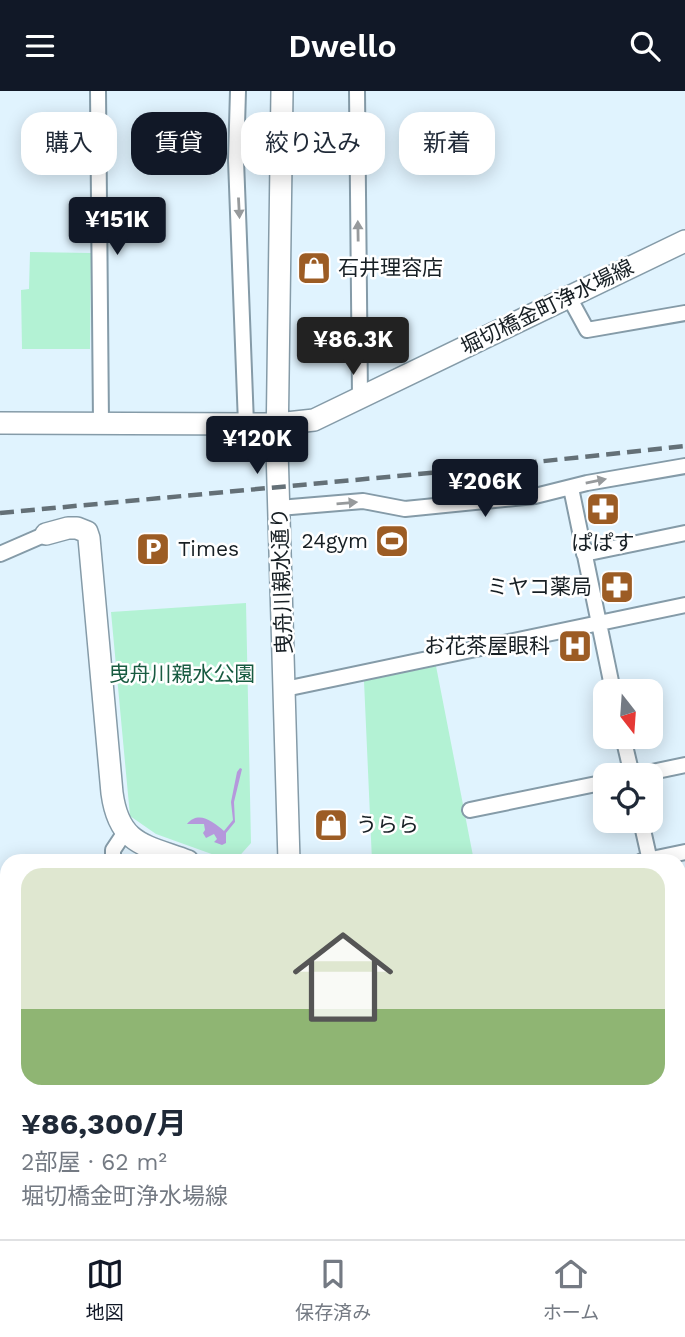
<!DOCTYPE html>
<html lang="ja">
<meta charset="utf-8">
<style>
body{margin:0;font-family:"Work Sans","Noto Sans JP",sans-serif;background:#f6f6f7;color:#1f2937;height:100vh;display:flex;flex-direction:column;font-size:26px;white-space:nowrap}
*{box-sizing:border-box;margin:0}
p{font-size:23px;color:#747a83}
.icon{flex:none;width:38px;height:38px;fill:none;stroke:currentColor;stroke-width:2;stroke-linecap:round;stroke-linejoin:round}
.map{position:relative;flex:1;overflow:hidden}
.side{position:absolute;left:0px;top:763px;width:686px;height:385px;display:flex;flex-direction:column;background:#fff;border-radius:21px 21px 0 0;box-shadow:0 4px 18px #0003}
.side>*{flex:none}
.hud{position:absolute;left:21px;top:21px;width:644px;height:63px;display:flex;gap:14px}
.needle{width:46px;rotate:163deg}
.tools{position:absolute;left:593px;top:588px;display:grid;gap:14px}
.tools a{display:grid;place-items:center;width:70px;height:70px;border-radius:14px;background:#fff;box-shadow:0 4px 18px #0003;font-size:35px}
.price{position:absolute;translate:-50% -60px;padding:0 16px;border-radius:7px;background:#111827;color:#fff;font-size:23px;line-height:46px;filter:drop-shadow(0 2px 4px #0008)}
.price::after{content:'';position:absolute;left:50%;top:42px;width:21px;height:16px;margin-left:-10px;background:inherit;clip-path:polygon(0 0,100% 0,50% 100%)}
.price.selected{background:#222;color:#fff}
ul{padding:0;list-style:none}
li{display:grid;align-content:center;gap:14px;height:371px;padding:0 21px}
li span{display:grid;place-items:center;height:217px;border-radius:21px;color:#555}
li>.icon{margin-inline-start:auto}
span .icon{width:126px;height:126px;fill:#fffc;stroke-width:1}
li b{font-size:30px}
.pill{padding:0 24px;border-radius:21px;background:#fff;box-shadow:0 4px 18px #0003;font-size:24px;line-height:63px}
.pill.selected{background:#111827;color:#fff}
header{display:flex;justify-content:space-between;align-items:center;height:91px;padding:0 21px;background:#111827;color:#fff;font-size:32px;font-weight:600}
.tab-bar{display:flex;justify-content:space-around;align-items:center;height:98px;border-top:2px solid #e0e1e3;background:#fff;font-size:19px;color:#747a83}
.tab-bar a{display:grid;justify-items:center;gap:4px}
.tab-bar .selected{color:#111827}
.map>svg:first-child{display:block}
.green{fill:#b3f2d4}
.water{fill:#b598dc}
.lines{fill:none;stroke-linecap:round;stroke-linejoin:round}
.street-casing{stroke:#859ba8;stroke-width:18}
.secondary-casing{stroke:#859ba8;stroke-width:24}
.street{stroke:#fff;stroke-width:14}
.secondary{stroke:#fff;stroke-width:21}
.rail{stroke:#647077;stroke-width:4.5;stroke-dasharray:14 7;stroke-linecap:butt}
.oneway{fill:#979a9c}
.labels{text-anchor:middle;stroke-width:5;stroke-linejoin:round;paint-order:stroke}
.poi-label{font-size:21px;fill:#171f24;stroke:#fff;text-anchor:start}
.street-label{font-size:21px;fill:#171f24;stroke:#fff}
.park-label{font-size:21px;fill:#185b41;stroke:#fff}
</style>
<header><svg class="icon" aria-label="menu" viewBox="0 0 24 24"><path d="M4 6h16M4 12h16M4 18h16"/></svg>Dwello<svg class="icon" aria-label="search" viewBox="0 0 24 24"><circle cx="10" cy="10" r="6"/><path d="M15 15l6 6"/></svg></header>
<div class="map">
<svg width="685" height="1148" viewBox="0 0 685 1148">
<rect width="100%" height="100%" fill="#e0f3fe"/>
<path class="green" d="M30,161L91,162L90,258H22L21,199L29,198Z
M246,512L251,752L235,770H231L156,743L130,725L111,521Z
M436,575L474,770H372L364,590Z
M452,1141H544L511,1148H454Z"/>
<path class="water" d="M240,677L242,678L234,711L235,731L226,742V752L222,754L214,751L217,748L214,743L206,747L203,742L205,739L204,733H187C199,719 213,731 224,740L233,729L231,711L237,681Z"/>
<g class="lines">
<g class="street-casing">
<path id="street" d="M98,0L101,332
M238,0L236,69L246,333
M357,0L360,306
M569,206L587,239L685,222
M571,397L613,600
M279,417L363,410L405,418L535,405L587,392L685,375
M0,463L46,443
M584,463L685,442
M285,598L685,514
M623,646L632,684
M638,684L685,674
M470,719L606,691
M641,730L650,770
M113,770V759L125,741
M642,770L685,761
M679,857L685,856
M679,906L685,934
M0,1020L7,1018
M272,1141L273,1148
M381,1141V1148"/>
</g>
<g class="secondary-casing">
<path id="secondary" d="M282,0L277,358L289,770
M0,332L277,333L314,329L685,150
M46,443L68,437H77L87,441L89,447L112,702C119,754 145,754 188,770
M679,1017L685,1016
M305,1141V1148
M87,1148L117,1141"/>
</g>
<use href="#street" class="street"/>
<use href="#secondary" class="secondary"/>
<path class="rail" d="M0,422L451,380L685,355"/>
</g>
<defs><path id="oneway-solid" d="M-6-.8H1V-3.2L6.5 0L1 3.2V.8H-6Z" transform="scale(1.75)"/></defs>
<g class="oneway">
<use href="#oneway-solid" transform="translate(239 117) rotate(87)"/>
<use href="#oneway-solid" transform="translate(358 140) rotate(-91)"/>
<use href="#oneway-solid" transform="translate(596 390) rotate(-11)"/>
<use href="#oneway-solid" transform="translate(347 412) rotate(-5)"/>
</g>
<defs>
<g id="shop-square" transform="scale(1.75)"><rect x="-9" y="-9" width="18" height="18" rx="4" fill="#9c5c24" stroke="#fff"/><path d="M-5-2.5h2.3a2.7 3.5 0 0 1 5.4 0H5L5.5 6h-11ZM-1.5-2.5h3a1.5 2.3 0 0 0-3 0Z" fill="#fff"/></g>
<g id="pharmacy-square" transform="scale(1.75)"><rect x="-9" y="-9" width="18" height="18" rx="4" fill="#9c5c24" stroke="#fff"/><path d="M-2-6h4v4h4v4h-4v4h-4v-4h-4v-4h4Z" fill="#fff"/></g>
<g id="stadium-square" transform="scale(1.75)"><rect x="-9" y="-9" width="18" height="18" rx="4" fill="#9c5c24" stroke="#fff"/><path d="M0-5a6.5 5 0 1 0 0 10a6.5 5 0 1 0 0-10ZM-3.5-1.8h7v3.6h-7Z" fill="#fff"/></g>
<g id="parking-square" transform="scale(1.75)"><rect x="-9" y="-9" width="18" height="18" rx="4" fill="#9c5c24" stroke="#fff"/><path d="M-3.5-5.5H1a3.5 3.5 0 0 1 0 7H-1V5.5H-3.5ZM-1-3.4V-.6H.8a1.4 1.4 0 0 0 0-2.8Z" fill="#fff"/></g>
<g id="hospital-square" transform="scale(1.75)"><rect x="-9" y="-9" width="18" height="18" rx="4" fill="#9c5c24" stroke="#fff"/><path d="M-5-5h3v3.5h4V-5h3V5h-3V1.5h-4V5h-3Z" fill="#fff"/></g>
</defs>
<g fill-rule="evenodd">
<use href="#shop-square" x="314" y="177"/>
<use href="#pharmacy-square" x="603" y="418"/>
<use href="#stadium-square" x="392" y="450"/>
<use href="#parking-square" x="153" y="458"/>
<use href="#pharmacy-square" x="617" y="496"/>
<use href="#hospital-square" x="575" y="555"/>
<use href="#shop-square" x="331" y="734"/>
</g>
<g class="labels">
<g class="poi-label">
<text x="338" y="184">石井理容店</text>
<text x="368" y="457" text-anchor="end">24gym</text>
<text x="603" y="459" text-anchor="middle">ぱぱす</text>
<text x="178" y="465">Times</text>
<text x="592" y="503" text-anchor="end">ミヤコ薬局</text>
<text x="550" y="562" text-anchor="end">お花茶屋眼科</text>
<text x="356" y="741">うらら</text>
</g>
<g class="street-label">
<text transform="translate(547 216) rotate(-26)" y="7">堀切橋金町浄水場線</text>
<text transform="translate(282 490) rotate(-92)" y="7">曳舟川親水通り</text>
</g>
<g class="park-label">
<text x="182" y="590">曳舟川親水公園</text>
</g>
</g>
</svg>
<div class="tools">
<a><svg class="needle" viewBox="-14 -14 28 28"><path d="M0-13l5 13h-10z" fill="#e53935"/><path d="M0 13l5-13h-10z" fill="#747a83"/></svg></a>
<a><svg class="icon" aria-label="locate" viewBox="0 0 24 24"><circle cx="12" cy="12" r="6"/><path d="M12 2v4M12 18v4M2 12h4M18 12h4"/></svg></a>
</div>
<b class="price" style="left:117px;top:166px">¥151K</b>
<b class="price selected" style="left:353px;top:286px">¥86.3K</b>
<b class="price" style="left:257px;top:385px">¥120K</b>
<b class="price" style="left:485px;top:428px">¥206K</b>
<div class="hud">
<a class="pill">購入</a>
<a class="pill selected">賃貸</a>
<a class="pill">絞り込み</a>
<a class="pill">新着</a>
</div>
<section class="side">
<ul>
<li><span style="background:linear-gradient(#dfe7d0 65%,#8fb573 0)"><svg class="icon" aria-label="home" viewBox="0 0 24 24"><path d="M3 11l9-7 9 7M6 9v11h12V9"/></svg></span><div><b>¥86,300/月</b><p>2部屋 · 62 m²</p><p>堀切橋金町浄水場線</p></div></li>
</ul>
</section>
</div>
<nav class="tab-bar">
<a class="selected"><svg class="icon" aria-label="map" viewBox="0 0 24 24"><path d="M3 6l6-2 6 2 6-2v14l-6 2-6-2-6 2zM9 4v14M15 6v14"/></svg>地図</a>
<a><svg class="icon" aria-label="saved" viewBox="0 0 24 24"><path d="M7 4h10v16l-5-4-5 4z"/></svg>保存済み</a>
<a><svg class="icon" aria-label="home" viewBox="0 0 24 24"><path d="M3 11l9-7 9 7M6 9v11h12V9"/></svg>ホーム</a>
</nav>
